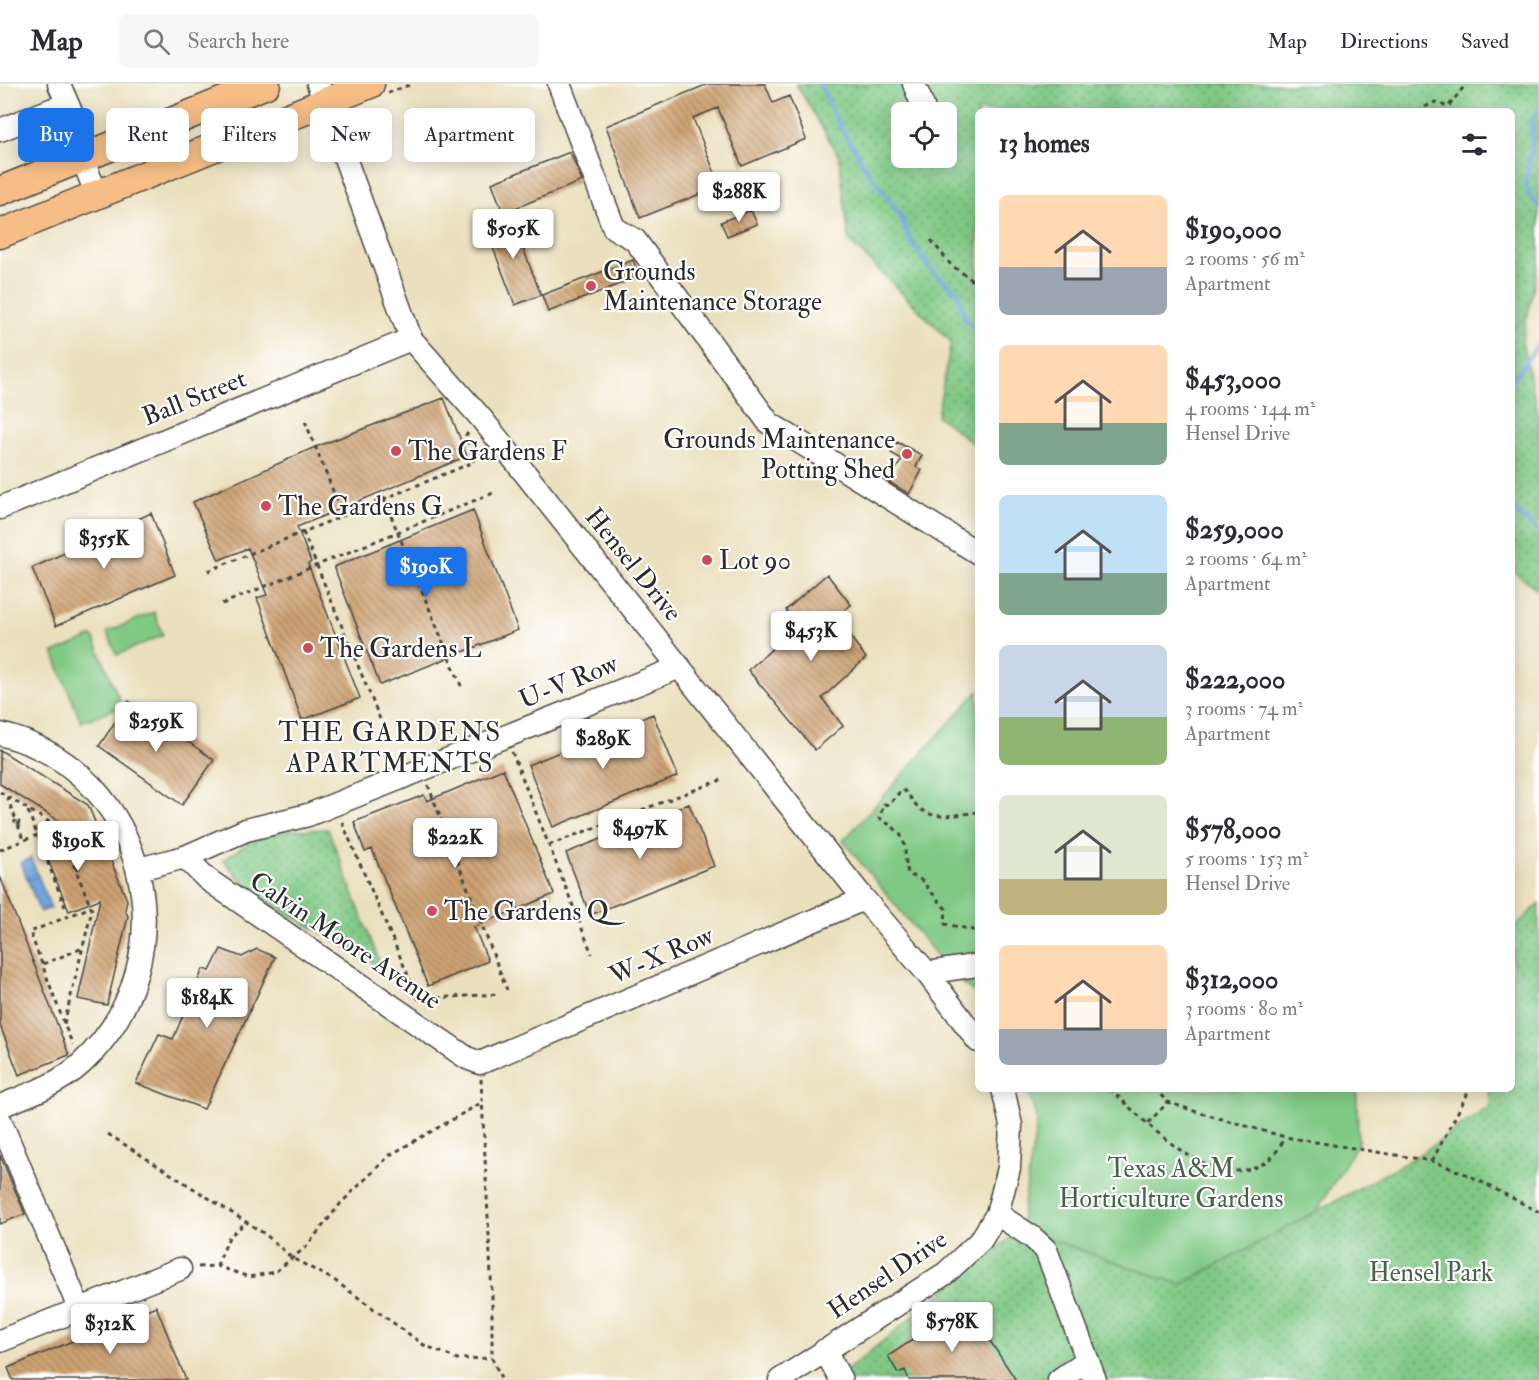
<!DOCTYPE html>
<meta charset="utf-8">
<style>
body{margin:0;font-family:"IM FELL Double Pica",serif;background:#f7f7f7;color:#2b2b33;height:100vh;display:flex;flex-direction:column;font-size:22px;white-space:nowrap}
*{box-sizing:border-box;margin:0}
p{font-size:20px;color:#7c7c81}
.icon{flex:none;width:33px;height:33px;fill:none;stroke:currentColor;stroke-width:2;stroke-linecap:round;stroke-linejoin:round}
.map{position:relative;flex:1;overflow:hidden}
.sheet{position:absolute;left:975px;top:24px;width:540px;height:984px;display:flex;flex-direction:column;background:#fff;border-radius:9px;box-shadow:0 3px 15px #0003}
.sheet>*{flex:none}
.guide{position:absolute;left:18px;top:24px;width:570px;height:54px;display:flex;gap:12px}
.controls{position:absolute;left:891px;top:18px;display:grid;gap:12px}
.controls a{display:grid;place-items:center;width:66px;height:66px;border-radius:9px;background:#fff;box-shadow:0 3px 15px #0003;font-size:30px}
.price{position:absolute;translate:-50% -51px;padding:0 14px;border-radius:6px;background:#fff;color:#222;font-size:20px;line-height:39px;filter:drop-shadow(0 2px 3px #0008)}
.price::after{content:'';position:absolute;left:50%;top:36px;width:18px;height:14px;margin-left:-9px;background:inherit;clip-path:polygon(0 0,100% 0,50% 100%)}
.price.selected{background:#1a73e8;color:#fff}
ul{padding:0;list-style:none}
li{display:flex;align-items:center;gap:18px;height:150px;padding:0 24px}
li span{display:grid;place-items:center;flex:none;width:168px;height:120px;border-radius:9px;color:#555}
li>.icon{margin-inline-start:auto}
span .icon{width:72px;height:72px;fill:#fffc;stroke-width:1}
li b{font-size:26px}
h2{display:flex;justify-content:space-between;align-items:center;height:72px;padding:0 24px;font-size:26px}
.chip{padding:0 21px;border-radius:9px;background:#fff;box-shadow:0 3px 15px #0003;font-size:21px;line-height:54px}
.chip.selected{background:#1a73e8;color:#fff}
header{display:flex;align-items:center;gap:36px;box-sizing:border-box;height:84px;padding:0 30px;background:#fff;border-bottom:2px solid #e1e1e2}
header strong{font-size:28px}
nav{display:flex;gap:33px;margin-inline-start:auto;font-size:21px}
.search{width:420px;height:54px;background:#f7f7f7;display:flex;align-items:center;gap:15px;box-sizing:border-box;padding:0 21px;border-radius:9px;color:#7c7c81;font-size:22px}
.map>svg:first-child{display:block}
.green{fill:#80c985;stroke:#567a58;stroke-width:1.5}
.park{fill:url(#park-dots);stroke:#567a58;stroke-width:1.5;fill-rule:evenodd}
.water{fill:url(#water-ripples);stroke:#4e6884;stroke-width:1.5}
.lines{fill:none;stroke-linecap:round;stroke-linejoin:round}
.stream{stroke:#71a4dd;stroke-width:4.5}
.building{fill:url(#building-back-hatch)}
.minor-casing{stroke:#484641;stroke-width:25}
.major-casing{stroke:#484641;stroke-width:31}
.path{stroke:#484641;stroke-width:3;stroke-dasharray:4.5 4.5;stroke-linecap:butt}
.minor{stroke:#fff;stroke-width:22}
.major{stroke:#f6be86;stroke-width:28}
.poi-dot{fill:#d1495b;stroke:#fff;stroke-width:2}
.labels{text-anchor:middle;stroke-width:4.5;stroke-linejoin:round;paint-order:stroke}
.poi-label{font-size:26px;fill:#2b2b2b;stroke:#fff;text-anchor:start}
.street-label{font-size:26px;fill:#2b2b2b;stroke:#fff}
.park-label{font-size:26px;fill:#49624a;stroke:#fff}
.neighbourhood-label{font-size:27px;letter-spacing:1.5px;fill:#2b2b2b;stroke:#fff}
</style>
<header>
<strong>Map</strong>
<div class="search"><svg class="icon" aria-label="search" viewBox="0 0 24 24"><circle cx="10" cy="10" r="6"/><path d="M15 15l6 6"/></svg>Search here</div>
<nav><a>Map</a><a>Directions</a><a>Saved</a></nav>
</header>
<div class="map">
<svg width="1539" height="1296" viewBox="0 0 1539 1296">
<defs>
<pattern id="park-dots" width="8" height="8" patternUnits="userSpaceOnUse" patternTransform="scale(1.5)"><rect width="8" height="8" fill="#80c985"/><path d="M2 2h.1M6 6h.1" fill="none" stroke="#69a36d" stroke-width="1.8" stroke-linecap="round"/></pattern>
<pattern id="water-ripples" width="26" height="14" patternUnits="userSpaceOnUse" patternTransform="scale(1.5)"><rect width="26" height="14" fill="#71a4dd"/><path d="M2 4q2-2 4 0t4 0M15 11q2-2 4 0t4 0" fill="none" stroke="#5d86b3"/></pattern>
<pattern id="building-back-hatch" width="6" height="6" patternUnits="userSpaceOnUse" patternTransform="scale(1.5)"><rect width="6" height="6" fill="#cda273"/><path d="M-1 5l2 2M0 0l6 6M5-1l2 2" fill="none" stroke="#a7845f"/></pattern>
</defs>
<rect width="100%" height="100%" fill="#fff"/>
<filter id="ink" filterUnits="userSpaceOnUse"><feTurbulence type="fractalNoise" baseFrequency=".0167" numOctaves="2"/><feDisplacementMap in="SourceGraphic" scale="12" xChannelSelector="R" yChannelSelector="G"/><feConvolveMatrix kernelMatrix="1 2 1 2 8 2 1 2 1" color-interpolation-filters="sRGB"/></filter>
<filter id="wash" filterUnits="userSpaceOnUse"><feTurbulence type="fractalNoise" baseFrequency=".008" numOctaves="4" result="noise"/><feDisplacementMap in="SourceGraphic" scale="24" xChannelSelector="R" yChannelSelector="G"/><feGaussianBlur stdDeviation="1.35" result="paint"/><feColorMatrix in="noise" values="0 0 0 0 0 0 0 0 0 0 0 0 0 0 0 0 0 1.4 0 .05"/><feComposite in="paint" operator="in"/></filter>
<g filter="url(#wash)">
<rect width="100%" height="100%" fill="#ebe0be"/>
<path class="green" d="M154,528L163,551L117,571L107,548Z
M93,552L122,622L81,638L53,569Z
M978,607V911L956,895L843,757Z
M1028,1005H1357L1358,1059L1316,1128L1181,1201L1020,1145L1037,1037Z"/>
<path class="park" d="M796,0H1539V177L1522,257L1539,333V507L1512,486V27H978V363L937,332L951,258L849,157L839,72ZM902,28H946V74H902Z
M328,745L382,884L251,808L223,776L259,752L291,746Z
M1539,819V1296H835L1020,1145L1181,1201L1414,1074L1490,1022L1489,1005H1512V846Z"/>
<path class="water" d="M31,774L51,824L40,828L21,779Z"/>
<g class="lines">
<path class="stream" d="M820,0L839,41L869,89L898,127L910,156L932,187L958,208L965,235L978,245
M1539,26C1528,38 1533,47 1532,62C1530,85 1516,103 1539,122
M1512,298L1539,259
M1512,420L1520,433L1539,447"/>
</g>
<g id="blocks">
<path class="building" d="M708,0H765L773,19L789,12L806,55L742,82L718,24L693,34L720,102L640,134L606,42Z
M570,68L582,97L503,129L492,99Z
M751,126L757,140L727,152L721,138Z
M510,130L541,211L515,221L484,140Z
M633,176L640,192L548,228L542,211Z
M444,314L467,372L297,443L311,478L308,480L360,614L302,636L257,514L267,511L248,464L219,476L193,418L313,364Z
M897,358L922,371L916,383L922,386L909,410L889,398L902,375L891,369Z
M473,426L518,546L380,601L334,483Z
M151,429L175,491L56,542L32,484Z
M827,490L851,521L836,533L866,574L822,614L843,642L815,666L748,586L797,543L786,526Z
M129,617L214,676L182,721L99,662Z
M653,630L678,692L553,743L528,681Z
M0,666L88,721L127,816L125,826L128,832L107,921L78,915L100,815L69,827L42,761L75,747L0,700Z
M503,685L554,810L474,843L488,877L428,902L372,765L365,768L354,738L424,711L427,717Z
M689,720L714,782L590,831L566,769Z
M0,792L69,971L19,991L0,941Z
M221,865L242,873L257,865L275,873L204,1025L136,999L159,950L173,955L203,885L210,887Z
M0,1071L25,1130L0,1140Z
M966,1221L1016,1296H909L905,1286L898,1289L888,1272Z
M156,1222L186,1296H13L8,1284Z"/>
</g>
</g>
<g filter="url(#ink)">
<use href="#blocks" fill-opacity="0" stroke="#484641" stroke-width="1.5"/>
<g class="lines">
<g class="minor-casing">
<path id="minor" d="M59,0L81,51L82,74L97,111
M318,0L411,255L481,334L864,815L927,889L978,957
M559,0L614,144L635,156L769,339L978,469
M914,0L923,22
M0,46L53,25
M0,424L411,255
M0,650C150,686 192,877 81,980C58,1001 28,1011 0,1022
M185,773L207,795L467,974L480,979L864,815
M139,785L185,773L246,746L308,731L680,583
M927,889L978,881
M0,1036L79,1224
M997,1130L1032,1153L1046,1166L1095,1296
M0,1257L180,1185
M825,1266L841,1296
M780,1296L946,1189L981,1156L997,1130L1009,1084L1011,1041L1003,1005
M1059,1296L1086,1277"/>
</g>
<g class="major-casing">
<path id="major" d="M0,107L266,0
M0,150L370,0"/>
</g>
<path class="path" d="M388,9L412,0
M1417,27L1435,18L1448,23L1466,0
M931,156L951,181L978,200
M305,337L343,432
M384,415L462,604
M303,448L380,635
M208,487L474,378L466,351L468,349
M222,520L493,409
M512,668L592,870
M428,701L507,906
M0,708L59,744L92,826L64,940L73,961
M7,713L16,736L19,738L18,741L14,739L16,736
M28,727L65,823
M978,728C959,730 934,738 918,723C912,717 909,710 902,705L889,721L884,720L879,734C913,754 901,758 908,790L921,796L946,825L945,840L978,847
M342,738L420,919
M18,741L23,756
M549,761L721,696
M0,766L57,743
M76,785L82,783
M43,880L83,864
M419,915L498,910
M64,939L30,848L91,823
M481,995L492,1211V1274L502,1296
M1110,1005C1148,1039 1218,1119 1272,1073C1277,1068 1281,1060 1285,1054
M1154,1005L1168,1018L1194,1027L1285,1053L1432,1077L1468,1091L1539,1128
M1148,1039L1168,1018
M108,1050L265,1150L292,1174L334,1196L424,1261L457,1275L492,1274
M1432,1077L1470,1005
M217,1182L229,1153L245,1139
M198,1183L217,1182L249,1193L275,1188L306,1163L341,1119L390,1071L481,1019"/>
<use href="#minor" class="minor"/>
<use href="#major" class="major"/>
</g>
</g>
<g class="poi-dot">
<circle cx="591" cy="202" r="6"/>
<circle cx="396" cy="367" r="6"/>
<circle cx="907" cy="370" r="6"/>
<circle cx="266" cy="422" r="6"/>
<circle cx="707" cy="476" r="6"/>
<circle cx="308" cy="564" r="6"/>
<circle cx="432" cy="827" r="6"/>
</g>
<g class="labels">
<g class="poi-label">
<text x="603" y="196">Grounds<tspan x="603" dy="30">Maintenance Storage</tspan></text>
<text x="895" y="364" text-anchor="end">Grounds Maintenance<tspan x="895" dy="30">Potting Shed</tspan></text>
<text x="408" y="376">The Gardens F</text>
<text x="278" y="431">The Gardens G</text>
<text x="719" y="485">Lot 90</text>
<text x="320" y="573">The Gardens L</text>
<text x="444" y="836">The Gardens Q</text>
</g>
<g class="street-label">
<text transform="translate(194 313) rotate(-22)" y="9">Ball Street</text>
<text transform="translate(634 480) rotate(51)" y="9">Hensel Drive</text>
<text transform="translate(568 597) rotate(-22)" y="9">U-V Row</text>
<text transform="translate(346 856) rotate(34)" y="9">Calvin Moore Avenue</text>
<text transform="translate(661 871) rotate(-23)" y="9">W-X Row</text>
<text transform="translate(887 1190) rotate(-34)" y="9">Hensel Drive</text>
</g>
<g class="park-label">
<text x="1171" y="1093">Texas A&amp;M<tspan x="1171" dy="30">Horticulture Gardens</tspan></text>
<text x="1431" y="1197">Hensel Park</text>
</g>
<g class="neighbourhood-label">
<text x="390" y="657">THE GARDENS<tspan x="390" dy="31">APARTMENTS</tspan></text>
</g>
</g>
</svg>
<div class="controls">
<a><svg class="icon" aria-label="locate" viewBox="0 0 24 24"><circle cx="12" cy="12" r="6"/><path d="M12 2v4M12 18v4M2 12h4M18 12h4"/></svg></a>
</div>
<b class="price" style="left:739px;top:139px">$288K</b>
<b class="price" style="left:513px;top:176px">$505K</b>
<b class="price" style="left:104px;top:486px">$355K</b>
<b class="price selected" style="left:426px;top:514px">$190K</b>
<b class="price" style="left:811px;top:578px">$453K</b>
<b class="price" style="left:156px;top:669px">$259K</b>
<b class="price" style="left:603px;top:686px">$289K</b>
<b class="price" style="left:640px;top:776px">$497K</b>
<b class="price" style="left:455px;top:785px">$222K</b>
<b class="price" style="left:78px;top:788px">$190K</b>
<b class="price" style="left:207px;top:945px">$184K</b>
<b class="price" style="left:952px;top:1269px">$578K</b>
<b class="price" style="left:110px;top:1271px">$312K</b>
<div class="guide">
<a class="chip selected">Buy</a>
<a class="chip">Rent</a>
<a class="chip">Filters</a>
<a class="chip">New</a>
<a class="chip">Apartment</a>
</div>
<section class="sheet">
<h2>13 homes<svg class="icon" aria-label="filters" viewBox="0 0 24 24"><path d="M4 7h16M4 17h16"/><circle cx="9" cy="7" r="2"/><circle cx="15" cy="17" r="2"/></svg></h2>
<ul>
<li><span style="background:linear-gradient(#ffd9b3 60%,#9aa5b1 0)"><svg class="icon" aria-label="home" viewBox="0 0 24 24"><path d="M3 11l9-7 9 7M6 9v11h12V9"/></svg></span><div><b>$190,000</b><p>2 rooms · 56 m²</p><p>Apartment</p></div></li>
<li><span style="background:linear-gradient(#ffd9b3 65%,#7fa58c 0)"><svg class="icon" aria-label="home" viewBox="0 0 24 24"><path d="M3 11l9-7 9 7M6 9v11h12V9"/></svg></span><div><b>$453,000</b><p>4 rooms · 144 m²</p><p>Hensel Drive</p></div></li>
<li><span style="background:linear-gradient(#bfe0f5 65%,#7fa58c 0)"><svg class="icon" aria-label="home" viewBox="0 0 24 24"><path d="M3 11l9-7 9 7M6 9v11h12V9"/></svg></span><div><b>$259,000</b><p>2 rooms · 64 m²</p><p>Apartment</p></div></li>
<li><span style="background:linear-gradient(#c9d6e8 60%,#8fb573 0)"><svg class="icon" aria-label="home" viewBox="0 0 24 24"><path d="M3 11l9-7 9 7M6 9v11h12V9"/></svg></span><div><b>$222,000</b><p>3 rooms · 74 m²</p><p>Apartment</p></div></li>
<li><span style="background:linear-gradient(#dfe7d0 70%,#c2b280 0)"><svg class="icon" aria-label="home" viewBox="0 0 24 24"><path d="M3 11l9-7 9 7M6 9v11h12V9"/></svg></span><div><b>$578,000</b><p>5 rooms · 153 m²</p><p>Hensel Drive</p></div></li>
<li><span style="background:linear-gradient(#ffd9b3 70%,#9aa5b1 0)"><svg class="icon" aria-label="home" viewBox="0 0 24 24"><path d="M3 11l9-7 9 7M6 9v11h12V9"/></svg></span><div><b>$312,000</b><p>3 rooms · 80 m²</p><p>Apartment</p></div></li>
</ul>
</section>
</div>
